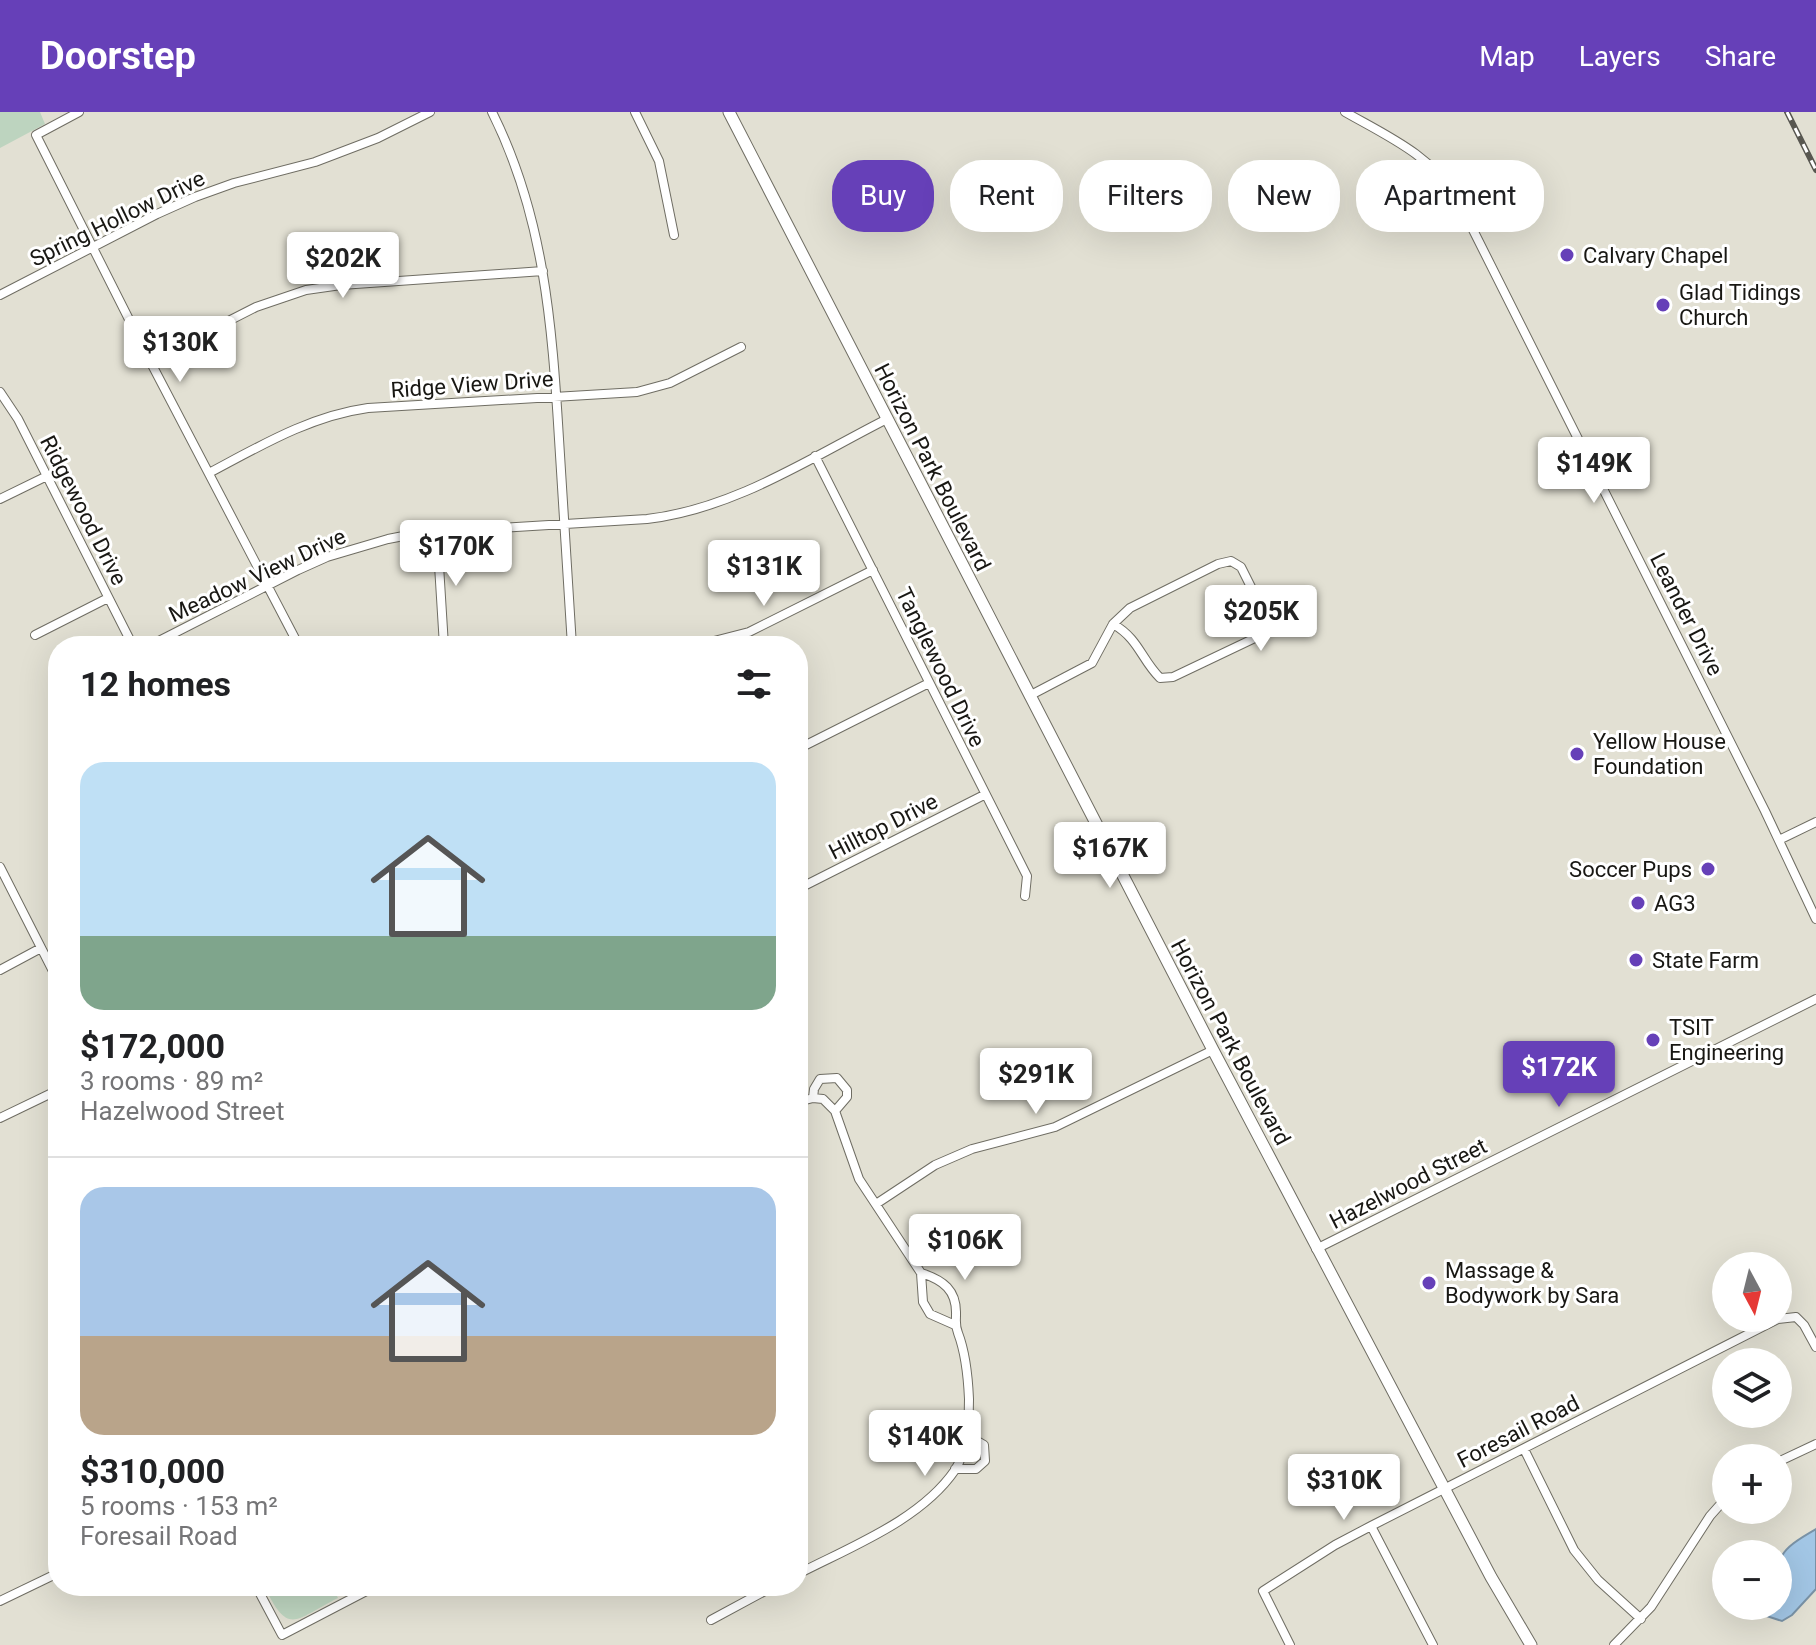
<!DOCTYPE html>
<meta charset="utf-8">
<style>
body{margin:0;font-family:Roboto,sans-serif;background:#f2f2f2;color:#202124;height:100vh;display:flex;flex-direction:column;font-size:30px;white-space:nowrap}
*{box-sizing:border-box;margin:0}
p{font-size:26px;color:#757577}
.icon{flex:none;width:44px;height:44px;fill:none;stroke:currentColor;stroke-width:2;stroke-linecap:round;stroke-linejoin:round}
.map{position:relative;flex:1;overflow:hidden}
.sheet{position:absolute;left:48px;top:524px;width:760px;height:960px;display:flex;flex-direction:column;background:#fff;border-radius:32px;box-shadow:0 8px 32px #0002}
.sheet>*{flex:none}
.banner{position:absolute;left:832px;top:48px;width:760px;height:72px;display:flex;gap:16px}
.needle{width:52px;rotate:173deg}
.fabs{position:absolute;left:1712px;top:1140px;display:grid;gap:16px}
.fabs a{display:grid;place-items:center;width:80px;height:80px;border-radius:50%;background:#fff;box-shadow:0 8px 32px #0002;font-size:40px}
.price{position:absolute;translate:-50% -68px;padding:0 18px;border-radius:8px;background:#fff;color:#222;font-size:26px;line-height:52px;filter:drop-shadow(0 2px 4px #0008)}
.price::after{content:'';position:absolute;left:50%;top:48px;width:24px;height:18px;margin-left:-12px;background:inherit;clip-path:polygon(0 0,100% 0,50% 100%)}
.price.current{background:#6640b8;color:#fff}
ul{padding:0;list-style:none}
li{display:grid;align-content:center;gap:16px;height:424px;padding:0 32px}
li+li{border-top:2px solid #e0e0e0}
li span{display:grid;place-items:center;height:248px;border-radius:24px;color:#555}
li>.icon{margin-inline-start:auto}
span .icon{width:144px;height:144px;fill:#fffc;stroke-width:1}
li b{font-size:34px}
h2{display:flex;justify-content:space-between;align-items:center;height:96px;padding:0 32px;font-size:34px}
.chip{padding:0 28px;border-radius:32px;background:#fff;box-shadow:0 8px 32px #0002;font-size:28px;line-height:72px}
.chip.current{background:#6640b8;color:#fff}
header{display:flex;align-items:center;gap:48px;box-sizing:border-box;height:112px;padding:0 40px;background:#6640b8;color:#fff}
header strong{font-size:38px}
nav{display:flex;gap:44px;margin-inline-start:auto;font-size:28px}
.map>svg:first-child{display:block}
.green{fill:#bdd4bf}
.water{fill:#a2c6e5;stroke:#7992a6;stroke-width:2}
.lines{fill:none;stroke-linecap:round;stroke-linejoin:round}
.street-casing{stroke:#6f6d63;stroke-width:10}
.secondary-casing{stroke:#6f6d63;stroke-width:13}
.street{stroke:#fff;stroke-width:8}
.secondary{stroke:#fff;stroke-width:11}
.rail-casing{stroke:#585750;stroke-width:6}
.rail{stroke:#fff;stroke-width:3;stroke-dasharray:9;stroke-linecap:butt}
.poi-dot{fill:#6640b8;stroke:#fff;stroke-width:3}
.labels{text-anchor:middle;stroke-width:6;stroke-linejoin:round;paint-order:stroke}
.street-label{font-size:22px;fill:#181713;stroke:#fff}
.poi-label{font-size:22px;fill:#181713;stroke:#fff;text-anchor:start}
</style>
<header>
<strong>Doorstep</strong>
<nav><a>Map</a><a>Layers</a><a>Share</a></nav>
</header>
<div class="map">
<svg width="1816" height="1533" viewBox="0 0 1816 1533">
<rect width="100%" height="100%" fill="#e2e0d3"/>
<path class="green" d="M0,0H40L45,12L0,36Z
M264,1474H332L338,1486C294,1508 289,1525 264,1474Z"/>
<path class="water" d="M1816,1417V1477L1792,1503L1782,1509L1748,1498L1747,1494H1778C1778,1446 1772,1442 1816,1417Z"/>
<g class="lines">
<g class="street-casing">
<path id="street" d="M79,0L36,23L150,249L299,534
M492,0C544,104 552,212 559,327C563,396 568,465 572,534
M635,0L659,49L674,123
M1345,0C1387,24 1431,43 1457,86L1765,699L1816,807
M0,183L157,102L195,85L234,71L315,50L378,26L430,0
M150,249L256,195L306,178L341,173L543,159
M0,280L18,307L133,534
M815,344L1027,764L1025,784
M209,361C260,334 310,304 368,296L637,280L670,271L741,235
M0,387L47,364
M437,421L444,534
M35,523L108,486
M149,534L298,458L327,445L388,427L419,421L647,407C734,397 810,346 887,307
M654,534L710,530L749,520L873,458
M1029,584L1092,551L1113,512C1139,527 1141,547 1160,566L1173,565L1257,525L1265,516L1266,505L1241,455L1231,449L1218,452L1130,496L1113,512
M798,637L929,571
M1779,728L1816,710
M0,755L58,869
M798,777L984,683
M0,858L41,836
M813,986L814,977L820,967L837,966L847,978V985L835,999
M798,990L813,986L823,987L835,999L859,1067L921,1161L923,1190L930,1202L955,1213
M0,1006L58,978
M876,1092L935,1053L972,1037L1055,1015L1213,938
M1316,1137L1816,887
M1524,1337L1574,1438L1598,1468L1641,1507
M1778,1350L1816,1332
M955,1357H976L985,1349L984,1333L967,1323
M1371,1414L1433,1533
M798,1462C850,1435 921,1408 955,1358C967,1339 969,1309 969,1287C968,1264 966,1242 958,1221C955,1214 956,1210 956,1203C957,1178 943,1168 921,1161
M256,1474L282,1523L376,1474
M0,1489L58,1461
M711,1508L774,1474
M1290,1533L1263,1479L1335,1433L1371,1414L1778,1207L1796,1205L1804,1213L1816,1235
M1614,1533L1651,1495L1710,1404L1726,1386"/>
</g>
<g class="secondary-casing">
<path id="secondary" d="M729,0L1213,938L1491,1465L1531,1533"/>
</g>
<use href="#street" class="street"/>
<use href="#secondary" class="secondary"/>
<g class="rail-casing">
<path id="rail" d="M1787,0L1816,58"/>
</g>
<use href="#rail" class="rail"/>
</g>
<g class="poi-dot">
<circle cx="1567" cy="143" r="8"/>
<circle cx="1663" cy="193" r="8"/>
<circle cx="1577" cy="642" r="8"/>
<circle cx="1708" cy="757" r="8"/>
<circle cx="1638" cy="791" r="8"/>
<circle cx="1636" cy="848" r="8"/>
<circle cx="1653" cy="928" r="8"/>
<circle cx="1429" cy="1171" r="8"/>
</g>
<g class="labels">
<g class="street-label">
<text transform="translate(117 106) rotate(-26)" y="8">Spring Hollow Drive</text>
<text transform="translate(472 272) rotate(-4)" y="8">Ridge View Drive</text>
<text transform="translate(933 355) rotate(63)" y="8">Horizon Park Boulevard</text>
<text transform="translate(84 398) rotate(63)" y="8">Ridgewood Drive</text>
<text transform="translate(257 463) rotate(-25)" y="8">Meadow View Drive</text>
<text transform="translate(1687 502) rotate(63)" y="8">Leander Drive</text>
<text transform="translate(941 555) rotate(64)" y="8">Tanglewood Drive</text>
<text transform="translate(883 714) rotate(-27)" y="8">Hilltop Drive</text>
<text transform="translate(1231 930) rotate(62)" y="8">Horizon Park Boulevard</text>
<text transform="translate(1408 1071) rotate(-27)" y="8">Hazelwood Street</text>
<text transform="translate(1518 1319) rotate(-27)" y="8">Foresail Road</text>
</g>
<g class="poi-label">
<text x="1583" y="151">Calvary Chapel</text>
<text x="1679" y="188">Glad Tidings<tspan x="1679" dy="25">Church</tspan></text>
<text x="1593" y="637">Yellow House<tspan x="1593" dy="25">Foundation</tspan></text>
<text x="1692" y="765" text-anchor="end">Soccer Pups</text>
<text x="1654" y="799">AG3</text>
<text x="1652" y="856">State Farm</text>
<text x="1669" y="923">TSIT<tspan x="1669" dy="25">Engineering</tspan></text>
<text x="1445" y="1166">Massage &amp;<tspan x="1445" dy="25">Bodywork by Sara</tspan></text>
</g>
</g>
</svg>
<div class="fabs">
<a><svg class="needle" viewBox="-14 -14 28 28"><path d="M0-13l5 13h-10z" fill="#e53935"/><path d="M0 13l5-13h-10z" fill="#757577"/></svg></a>
<a><svg class="icon" aria-label="layers" viewBox="0 0 24 24"><path d="M12 4l9 5-9 5-9-5zM3 14l9 5 9-5"/></svg></a>
<a>+</a>
<a>−</a>
</div>
<b class="price" style="left:343px;top:188px">$202K</b>
<b class="price" style="left:180px;top:272px">$130K</b>
<b class="price" style="left:1594px;top:393px">$149K</b>
<b class="price" style="left:456px;top:476px">$170K</b>
<b class="price" style="left:764px;top:496px">$131K</b>
<b class="price" style="left:1261px;top:541px">$205K</b>
<b class="price" style="left:1110px;top:778px">$167K</b>
<b class="price current" style="left:1559px;top:997px">$172K</b>
<b class="price" style="left:1036px;top:1004px">$291K</b>
<b class="price" style="left:965px;top:1170px">$106K</b>
<b class="price" style="left:925px;top:1366px">$140K</b>
<b class="price" style="left:1344px;top:1410px">$310K</b>
<div class="banner">
<a class="chip current">Buy</a>
<a class="chip">Rent</a>
<a class="chip">Filters</a>
<a class="chip">New</a>
<a class="chip">Apartment</a>
</div>
<section class="sheet">
<h2>12 homes<svg class="icon" aria-label="filters" viewBox="0 0 24 24"><path d="M4 7h16M4 17h16"/><circle cx="9" cy="7" r="2"/><circle cx="15" cy="17" r="2"/></svg></h2>
<ul>
<li><span style="background:linear-gradient(#bfe0f5 70%,#7fa58c 0)"><svg class="icon" aria-label="home" viewBox="0 0 24 24"><path d="M3 11l9-7 9 7M6 9v11h12V9"/></svg></span><div><b>$172,000</b><p>3 rooms · 89 m²</p><p>Hazelwood Street</p></div></li>
<li><span style="background:linear-gradient(#a9c7e8 60%,#b9a48a 0)"><svg class="icon" aria-label="home" viewBox="0 0 24 24"><path d="M3 11l9-7 9 7M6 9v11h12V9"/></svg></span><div><b>$310,000</b><p>5 rooms · 153 m²</p><p>Foresail Road</p></div></li>
</ul>
</section>
</div>
